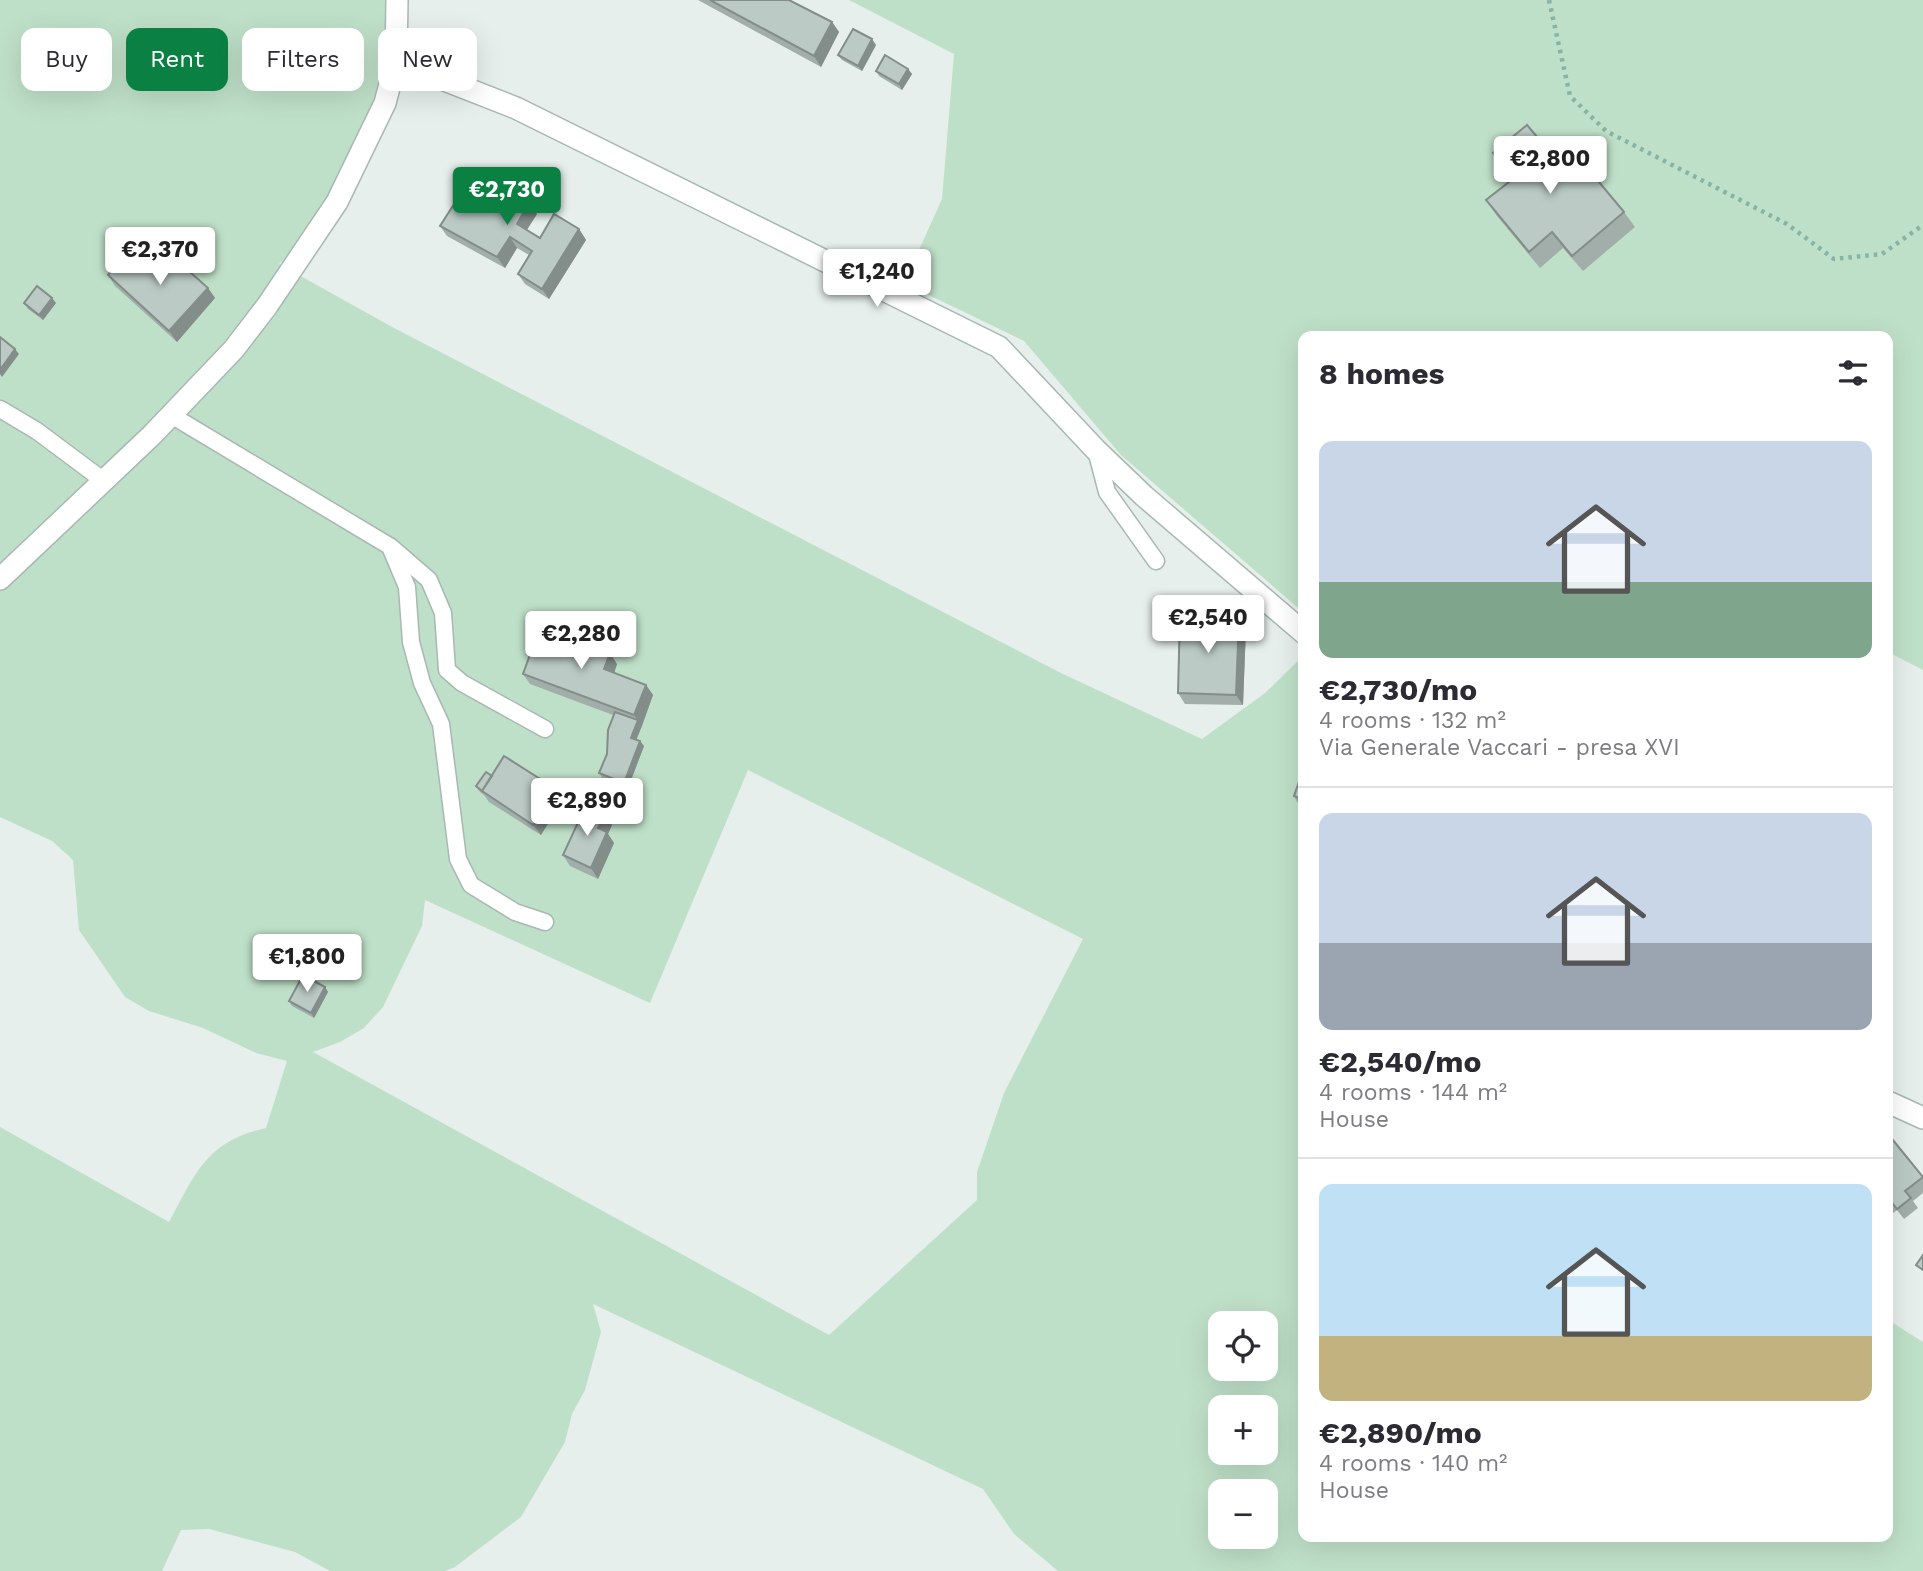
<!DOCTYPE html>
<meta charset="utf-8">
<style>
body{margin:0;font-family:"Work Sans",sans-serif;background:#f2f2f3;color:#2b2b33;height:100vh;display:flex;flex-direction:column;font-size:26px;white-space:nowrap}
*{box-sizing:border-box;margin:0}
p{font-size:23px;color:#7c7c81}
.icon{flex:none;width:38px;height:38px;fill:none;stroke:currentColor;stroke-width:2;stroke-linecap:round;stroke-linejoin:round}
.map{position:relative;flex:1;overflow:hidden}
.side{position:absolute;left:1298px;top:331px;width:595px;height:1211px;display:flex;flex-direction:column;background:#fff;border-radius:14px;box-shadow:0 7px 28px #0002}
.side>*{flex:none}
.banner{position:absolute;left:21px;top:28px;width:665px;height:63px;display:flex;gap:14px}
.tools{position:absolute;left:1208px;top:1311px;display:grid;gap:14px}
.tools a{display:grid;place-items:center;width:70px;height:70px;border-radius:14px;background:#fff;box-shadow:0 7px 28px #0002;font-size:35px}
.price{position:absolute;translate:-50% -60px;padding:0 16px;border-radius:7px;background:#fff;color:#222;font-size:23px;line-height:46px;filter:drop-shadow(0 2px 4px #0008)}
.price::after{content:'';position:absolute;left:50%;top:42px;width:21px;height:16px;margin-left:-10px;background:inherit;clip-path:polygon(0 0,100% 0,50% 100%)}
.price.on{background:#0b8043;color:#fff}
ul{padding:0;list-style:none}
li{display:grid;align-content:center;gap:14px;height:371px;padding:0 21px}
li+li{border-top:2px solid #e1e1e2}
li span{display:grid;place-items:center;height:217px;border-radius:14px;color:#555}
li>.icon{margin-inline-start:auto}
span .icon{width:126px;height:126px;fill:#fffc;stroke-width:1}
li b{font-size:30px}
h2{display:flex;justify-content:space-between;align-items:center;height:84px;padding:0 21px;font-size:30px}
.tag{padding:0 24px;border-radius:14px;background:#fff;box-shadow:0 7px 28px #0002;font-size:24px;line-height:63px}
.tag.on{background:#0b8043;color:#fff}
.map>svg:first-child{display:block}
.green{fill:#bfe0c8;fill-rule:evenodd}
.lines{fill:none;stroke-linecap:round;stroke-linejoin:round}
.service-casing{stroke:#a8b8b2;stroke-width:19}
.minor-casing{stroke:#a8b8b2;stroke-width:24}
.path{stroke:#86b3a5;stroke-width:4.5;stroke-dasharray:3.5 5;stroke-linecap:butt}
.service{stroke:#fff;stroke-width:16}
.minor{stroke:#fff;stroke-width:21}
.wall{fill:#a1aea9}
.shaded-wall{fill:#838d89}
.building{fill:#bbcac4;stroke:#838d89;stroke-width:2}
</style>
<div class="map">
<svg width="1923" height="1571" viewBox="0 0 1923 1571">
<rect width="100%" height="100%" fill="#e6efeb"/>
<path class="green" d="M0,0H387L385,71L344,172L294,250L279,264L394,328L1061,673L1202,739L1265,693L1304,655V1536H1888V1320L1923,1342V1571H1058L1014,1534L983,1489L593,1304L601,1332L585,1390L572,1414L565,1442L521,1517L455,1567L445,1571H330L295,1552L209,1529L181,1530L162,1571H0V1127L169,1222C196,1172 207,1141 266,1128L287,1061L256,1053L203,1028L149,1011L125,997L79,930L73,860L52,841L0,817ZM748,770L1083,939L1004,1093L977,1172V1200L829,1335L313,1052L340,1042L364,1028L383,1007L422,926L425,900L650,1003ZM1220,1323H1265V1368H1220ZM1220,1407H1265V1452H1220ZM1220,1491H1265V1536H1220Z
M849,0H1923V670L1888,652V336H1304V613L1121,455L1024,341L904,283L942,199L954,54Z"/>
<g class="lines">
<g class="service-casing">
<path id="service" d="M0,409L37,431L104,481
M171,415L391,547L429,580L443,613L447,670L462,683L545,729
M1096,450L1107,492L1156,561
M391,549L407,587L411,642L422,683L441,724L458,859L471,885L515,912L545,922"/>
</g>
<g class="minor-casing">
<path id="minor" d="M396,61L516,108L999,347L1096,450L1144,496L1304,633
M0,579L152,435L234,349L267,306L337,202L385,103L396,61L397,0
M1888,1102L1923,1118"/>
</g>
<path class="path" d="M1549,0L1570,96L1606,131L1787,224L1834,259L1882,254L1923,225"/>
<use href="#service" class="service"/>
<use href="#minor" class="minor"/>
</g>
<path class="wall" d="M698,0H789L832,22L839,32L821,67Z
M876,45L862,71L842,60L838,55Z
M908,69L912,74L902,90L879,76L876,71Z
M1493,153L1565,170L1624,212L1635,227L1583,271L1563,248L1540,268L1497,216L1486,200L1512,179Z
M537,214L527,230L540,238L579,229L586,240L549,299L525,284L518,274L529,255L517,248L505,268L447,236L440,226Z
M108,275L208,288L215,298L177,342L115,286Z
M52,298L56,303L43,320L28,309L24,303Z
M1246,627L1243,705L1185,704L1178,693Z
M617,664L614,673L646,685L653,695L636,740L644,746L628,788L603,779L599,773L607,754L613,715L530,684L523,674Z
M492,776L556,789L563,799L541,835L489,802L484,795L480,792L476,786Z
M1304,777V804L1297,802L1294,796Z
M612,825L608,834L614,843L598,879L570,866L563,855Z
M325,987L328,992L314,1018L292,1006L289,1001Z
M1888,1134L1923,1178V1193L1913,1201L1918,1208L1904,1219L1897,1210L1892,1214L1888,1210Z"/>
<path class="shaded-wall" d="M832,22L839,32L821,67L814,56Z
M872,39L876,45L862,71L858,66Z
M908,69L912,74L902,90L899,84Z
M529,203L537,214L524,234L517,224Z
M579,229L586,240L549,299L542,289Z
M510,237L517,248L505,268L497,257Z
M208,288L215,298L177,342L169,331Z
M52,298L56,303L43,320L39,315Z
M15,349L19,354L2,377L0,374V370Z
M1239,617L1246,627L1243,705L1236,695Z
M610,653L617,664L612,680L604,669Z
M646,685L653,695L642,726L634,715Z
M638,720L642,726L635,743L631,738Z
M640,741L644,746L628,788L624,783Z
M556,789L563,799L541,835L533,825Z
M605,814L612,825L608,834L614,843L598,879L591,868L598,828Z
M325,987L328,992L314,1018L311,1013Z"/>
<path class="building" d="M710,0H789L832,22L814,56Z
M853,29L872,39L858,66L838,55Z
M885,55L908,69L899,84L876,71Z
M1527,125L1565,170L1579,158L1624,212L1572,256L1552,232L1529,252L1486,200L1514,178L1493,153Z
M476,170L529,203L517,224L540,238L554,214L579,229L542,289L518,274L532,251L510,237L497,257L440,226Z
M162,247L208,288L169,331L108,275L125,255L141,270Z
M37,286L52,298L39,315L24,303Z
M0,337L15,349L0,370Z
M1180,615L1239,617L1236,695L1178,693Z
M540,627L610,653L604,669L646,685L634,715L523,674Z
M615,712L638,720L631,738L640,741L624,783L599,773L607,754L608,730Z
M504,756L556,789L533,825L482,791Z
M486,772L492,776L482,791L476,786Z
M1301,776L1304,777V800L1294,796Z
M586,805L605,814L598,828L607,832L591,868L563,855Z
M303,975L325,987L311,1013L289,1001Z
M1888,1134L1923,1177L1905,1191L1911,1198L1897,1209L1890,1200L1888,1201Z
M1923,1255V1270L1916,1265Z"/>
</svg>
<div class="tools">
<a><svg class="icon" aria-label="locate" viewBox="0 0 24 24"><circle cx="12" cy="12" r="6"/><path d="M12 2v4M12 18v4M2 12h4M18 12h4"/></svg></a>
<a>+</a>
<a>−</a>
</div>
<b class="price" style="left:1550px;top:196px">€2,800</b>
<b class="price on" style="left:507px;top:227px">€2,730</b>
<b class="price" style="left:160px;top:287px">€2,370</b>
<b class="price" style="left:877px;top:309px">€1,240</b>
<b class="price" style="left:1208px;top:655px">€2,540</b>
<b class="price" style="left:581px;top:671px">€2,280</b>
<b class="price" style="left:587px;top:838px">€2,890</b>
<b class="price" style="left:307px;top:994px">€1,800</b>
<div class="banner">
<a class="tag">Buy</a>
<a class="tag on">Rent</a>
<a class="tag">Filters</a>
<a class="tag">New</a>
</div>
<section class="side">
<h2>8 homes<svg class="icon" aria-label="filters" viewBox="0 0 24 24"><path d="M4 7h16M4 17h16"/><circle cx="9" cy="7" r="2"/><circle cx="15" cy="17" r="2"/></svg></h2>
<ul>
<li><span style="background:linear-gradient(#c9d6e8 65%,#7fa58c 0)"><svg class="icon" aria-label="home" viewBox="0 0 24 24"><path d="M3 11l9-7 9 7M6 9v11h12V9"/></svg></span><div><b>€2,730/mo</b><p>4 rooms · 132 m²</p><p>Via Generale Vaccari - presa XVI</p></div></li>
<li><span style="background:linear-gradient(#c9d6e8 60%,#9aa5b1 0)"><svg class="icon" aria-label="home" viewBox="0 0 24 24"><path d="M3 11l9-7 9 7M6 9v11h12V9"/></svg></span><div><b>€2,540/mo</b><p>4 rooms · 144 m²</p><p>House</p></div></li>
<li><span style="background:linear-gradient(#bfe0f5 70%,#c2b280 0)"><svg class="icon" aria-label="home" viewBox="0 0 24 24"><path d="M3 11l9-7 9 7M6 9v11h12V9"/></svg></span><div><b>€2,890/mo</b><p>4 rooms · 140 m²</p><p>House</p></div></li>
</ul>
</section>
</div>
